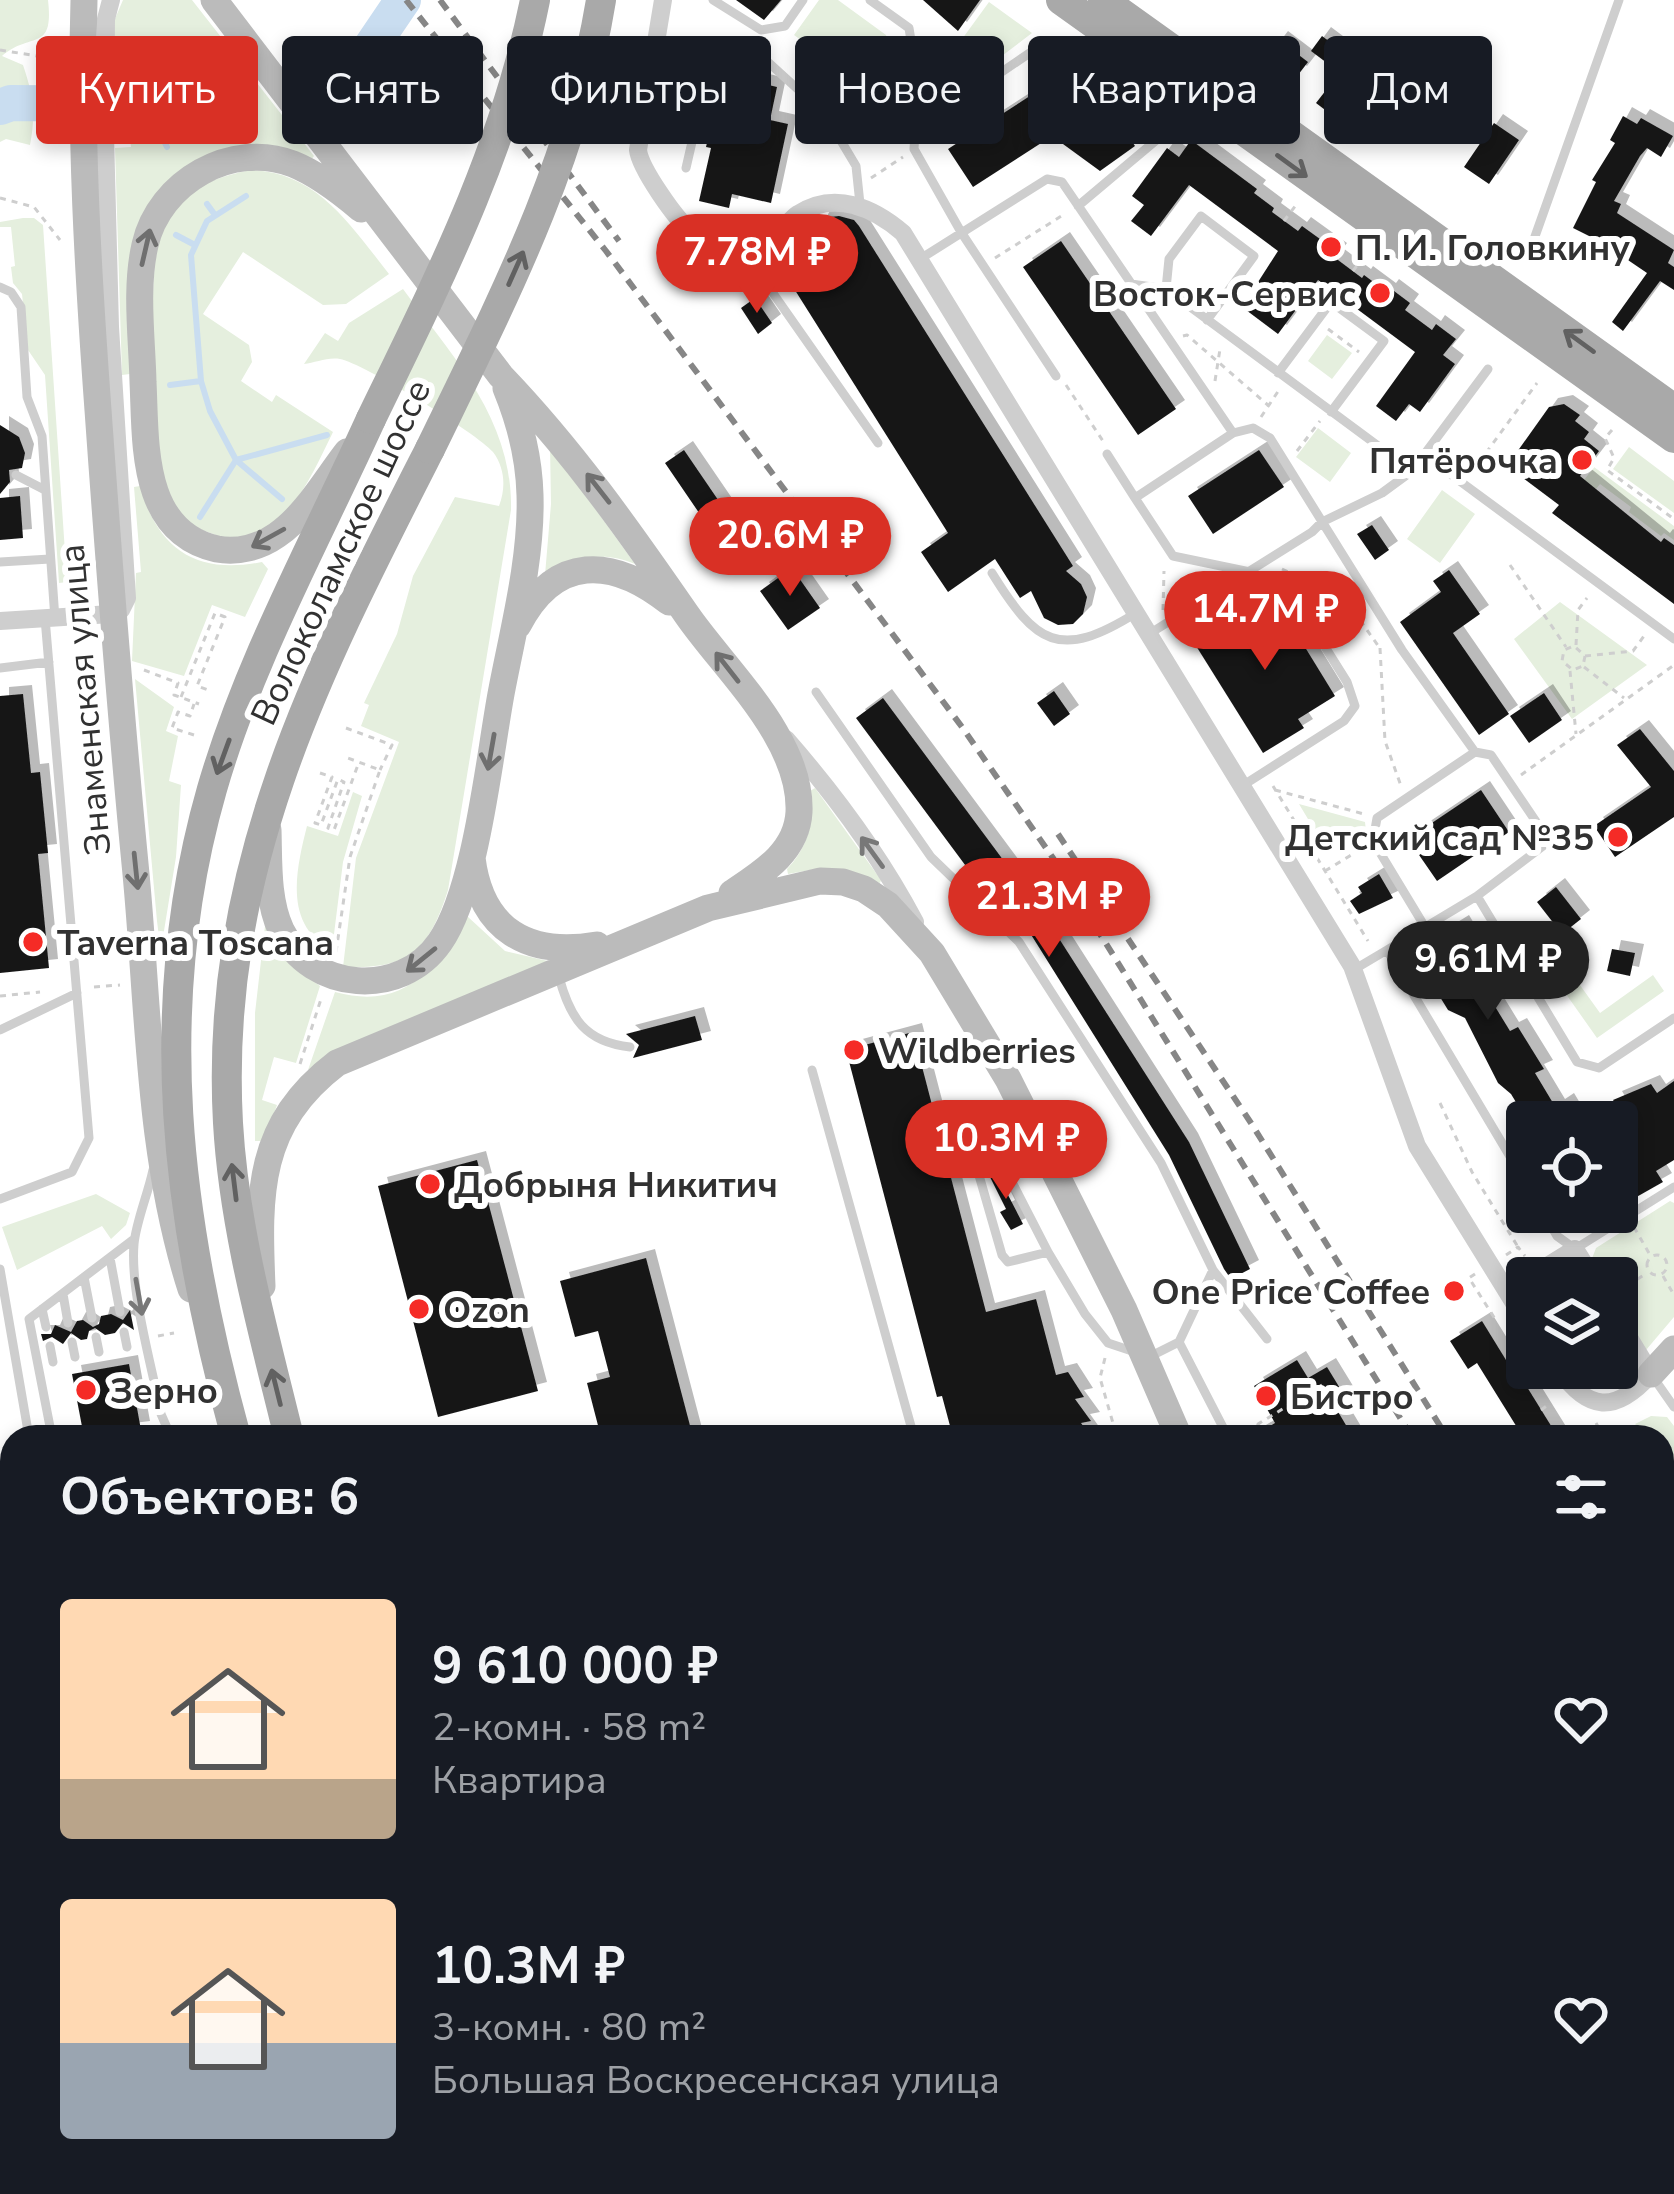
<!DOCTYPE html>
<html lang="ru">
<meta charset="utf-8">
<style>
body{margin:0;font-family:"Nunito Sans",sans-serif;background:#20242c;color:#f1f3f6;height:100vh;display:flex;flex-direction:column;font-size:45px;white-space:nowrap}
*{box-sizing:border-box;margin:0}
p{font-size:39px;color:#9ea1a6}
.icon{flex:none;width:66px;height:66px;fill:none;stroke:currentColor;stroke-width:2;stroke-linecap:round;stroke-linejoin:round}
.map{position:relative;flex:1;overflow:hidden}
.details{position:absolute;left:0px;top:1425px;width:1674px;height:771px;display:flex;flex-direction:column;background:#171b24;border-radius:36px 36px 0 0;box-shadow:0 6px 18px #0003}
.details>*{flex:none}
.top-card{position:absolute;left:36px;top:36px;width:1602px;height:108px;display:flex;gap:24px}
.buttons{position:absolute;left:1506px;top:1101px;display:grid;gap:24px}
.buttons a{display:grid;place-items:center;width:132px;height:132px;border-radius:12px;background:#171b24;box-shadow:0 6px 18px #0003;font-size:60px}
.price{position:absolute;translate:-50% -102px;padding:0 27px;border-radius:42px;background:#d93025;color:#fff;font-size:39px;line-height:78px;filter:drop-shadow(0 3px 6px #0008)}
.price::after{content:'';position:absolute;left:50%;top:72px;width:36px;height:27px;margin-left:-18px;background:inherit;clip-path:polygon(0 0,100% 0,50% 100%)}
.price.on{background:#222;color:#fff}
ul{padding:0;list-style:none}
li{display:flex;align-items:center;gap:36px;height:300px;padding:0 60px}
li span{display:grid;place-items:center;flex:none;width:336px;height:240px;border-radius:12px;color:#555}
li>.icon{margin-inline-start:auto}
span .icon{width:144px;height:144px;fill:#fffc;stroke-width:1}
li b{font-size:51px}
h2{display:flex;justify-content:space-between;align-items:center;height:144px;padding:0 60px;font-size:51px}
.tag{padding:0 42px;border-radius:12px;background:#171b24;box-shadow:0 6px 18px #0003;font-size:42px;line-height:108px}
.tag.on{background:#d93025;color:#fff}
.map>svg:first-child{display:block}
.green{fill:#e5efde}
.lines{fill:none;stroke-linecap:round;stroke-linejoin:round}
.stream{stroke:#c9ddf0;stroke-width:6}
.river{stroke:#c9ddf0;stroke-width:36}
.building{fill:#181818;filter:url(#shadow)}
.path{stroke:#cecece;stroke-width:3;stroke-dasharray:6 6;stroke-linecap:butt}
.lane{stroke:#cecece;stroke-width:9}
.street{stroke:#cecece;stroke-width:18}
.secondary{stroke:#bbb;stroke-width:27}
.primary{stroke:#a9a9a9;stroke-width:30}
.rail{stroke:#868686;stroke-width:6;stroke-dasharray:12 9;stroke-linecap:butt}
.primary-bridge{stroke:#a9a9a9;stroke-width:30}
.oneway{stroke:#616161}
.oneway2{stroke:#6f6f6f}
.oneway3{stroke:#787878}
.poi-dot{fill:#f52b26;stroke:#fff;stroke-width:4.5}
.labels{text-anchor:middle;stroke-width:12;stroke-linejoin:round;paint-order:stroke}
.poi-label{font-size:36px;font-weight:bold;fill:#313131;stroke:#fff;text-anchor:start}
.street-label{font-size:36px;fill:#313131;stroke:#fff}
</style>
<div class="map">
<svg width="1674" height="2194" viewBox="0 0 1674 2194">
<defs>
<filter id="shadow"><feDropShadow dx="9" dy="-9" stdDeviation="0" flood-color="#0004"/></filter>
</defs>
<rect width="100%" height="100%" fill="#fff"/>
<path class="green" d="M0,0H48C54,53 31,31 2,56L23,65C33,94 36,115 30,145L6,139L0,142Z
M123,0H192L314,156L311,160L291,151L161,190L130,374L122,375L115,148L131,147L129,127C160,112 204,87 235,112L242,108L231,79L153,80L144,40L114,42V21Z
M819,0H838L886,35L892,55L852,77L794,35Z
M989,2L1032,33L982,71L971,72L949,57Z
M250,170C317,171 351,226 389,274L346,304L323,305L243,252L203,314L249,345L252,362L241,381L272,402L276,395L333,432C318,462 301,504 272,524C262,532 247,536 235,541C208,532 181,527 168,498C153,464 149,296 156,257C158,240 166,220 177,206C194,184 223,176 250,170Z
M23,218H34L43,225L67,582L59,583L45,375L28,350L22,294L13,283L11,267L15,266L11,227H0V222Z
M403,289C454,358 513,420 511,510L448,890C428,953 408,969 343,967L356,858L399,742L361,726L369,705L364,703L397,634L413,576L455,497L499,506C506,488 505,468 493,452C478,434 363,363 340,359C327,357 315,363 304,364L325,333L338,341L349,323Z
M1327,335L1352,353L1332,379L1308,361Z
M1318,428L1351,453L1330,482L1296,457Z
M550,446L635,564C601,550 577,558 545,575L551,504Z
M1629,447L1674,481V513L1613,469Z
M1594,467L1674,526V540L1664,533L1661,536L1629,512L1631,507L1600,484L1596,489L1584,480Z
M140,486C158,550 197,575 262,562L268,569L245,617L212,605L184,676L132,661L136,573L141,572L134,487Z
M1442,490L1475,514L1440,563L1407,539Z
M1560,602L1647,665L1572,719L1514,639Z
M135,679L174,707L166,731L178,736L169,781L181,785L176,857L163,937H159L157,921Z
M815,788L881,880L880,883L821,868L788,874L787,869C808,847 815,821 810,791Z
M353,792L362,796L343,862L332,950C283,925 296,870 307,826L338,836Z
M1299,804L1365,822L1366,831L1329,854Z
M467,916L505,951L552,962L308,1070L335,992C405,1011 435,969 467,916Z
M265,926L294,967L320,986L296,1063L274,1057L262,1100L277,1105L264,1141H255V1013Z
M1562,960L1600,1013L1653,975L1664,991L1597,1038L1549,970Z
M96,1194L130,1213L126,1225L111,1239L102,1226L17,1270L2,1227Z
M1670,1201L1674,1203V1317L1646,1350L1617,1303V1278H1601L1591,1261L1596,1248Z
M1617,1339L1637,1371V1379C1610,1393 1596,1393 1578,1368H1617Z
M1651,1416L1667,1417L1674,1426V1487L1662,1486V1437H1649L1635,1424Z
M1662,1548L1674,1570V1696L1662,1676Z
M133,2184H284L278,2194H121Z
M1404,2184H1546L1551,2194H1426Z"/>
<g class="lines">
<path class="stream" d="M145,104L167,147
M246,196L207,221L191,255L201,381L210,411L236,460L282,499
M207,204L215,215
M176,235L193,244
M170,385L201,381
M200,517L236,460L327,435"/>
<path class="river" d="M332,74L367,53L403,0
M0,107L11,103L145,104L188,91L234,93"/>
</g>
<path class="building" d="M736,0H781L764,20Z
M923,0H980L958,31Z
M1322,36L1346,54L1335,69L1311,51Z
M1279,40L1308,62L1298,75L1290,69L1280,82L1259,66Z
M723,74L777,87L770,120L788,124L771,203L732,194L729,208L699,201L711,148L706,147Z
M1337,76L1362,95L1352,109L1343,103L1333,116L1316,103Z
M1056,79L1069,101L1077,96L1088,114L1095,109L1103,122L1109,118L1119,133L1124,130L1135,146L1100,171L1052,136L973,187L948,149Z
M1623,116L1637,124L1641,118L1673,136L1661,157L1647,148L1640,156L1614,201L1621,204L1617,213L1674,250L1668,263L1674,267V290L1660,281L1623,331L1612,322L1647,273L1622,256L1623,253L1573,228L1596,182L1592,180L1615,143L1610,140Z
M1494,123L1519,140L1489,184L1464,167Z
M1191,140L1257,189L1254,193L1274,208L1272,212L1298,231L1302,226L1338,252L1334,257L1362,278L1364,275L1387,292L1390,288L1410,303L1405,310L1432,330L1436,324L1456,339L1443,355L1455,364L1420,412L1409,404L1396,421L1376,406L1415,352L1318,280L1278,334L1242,307L1278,251L1189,185L1151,236L1131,221L1144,205L1132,196L1167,148L1179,157Z
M839,216L854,220L859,226L1073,566L1066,571L1081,584L1087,597L1083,614L1073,624L1058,625L1044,618L1031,591L1020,598L995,559L948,592L921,552L948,533L776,260L811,237L822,218Z
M1061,241L1176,409L1138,435L1023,267Z
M755,298L772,323L758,334L741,308Z
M1564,404L1580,415L1575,421L1589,432L1584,439L1599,451L1580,476L1661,542L1664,538L1674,545V604L1552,513L1559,505L1507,466L1549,407Z
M0,425L19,437L25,453L22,468L9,470L10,482L0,494Z
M684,450L727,513L708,526L665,463Z
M1259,450L1284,487L1213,534L1188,496Z
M20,496L23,538L0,540V498Z
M1372,525L1389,550L1375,560L1357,534Z
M792,568L820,608L788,630L760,591Z
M1449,570L1480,614L1453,633L1509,714L1479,735L1400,622L1441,592L1433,581Z
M1276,600L1335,696L1298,719L1304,728L1263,753L1193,641L1236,615L1240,622Z
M1054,691L1070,714L1054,726L1037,703Z
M1544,693L1562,720L1529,743L1510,716Z
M23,694L31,773L40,772L48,853L38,854L49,968L0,973V696Z
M883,698L1044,915L1189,1142L1250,1269L1231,1279L1224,1269L1169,1155L1015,909L1005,916L997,908L856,718Z
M1640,729L1674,771V817L1615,857L1594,826L1651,787L1617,745Z
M1481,790L1509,832L1437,881L1408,839Z
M1379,874L1393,898L1359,914L1350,901L1362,893L1358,887Z
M1556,887L1581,919L1562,934L1537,902Z
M1460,924L1502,994L1491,1000L1510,1031L1518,1027L1544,1069L1535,1073L1556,1108L1565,1102L1577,1122H1528L1511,1094L1498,1083L1465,1018L1448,1010L1413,953Z
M1612,949L1635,953L1630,976L1607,971Z
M695,1016L702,1040L633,1058L639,1045L626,1034Z
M913,1032L986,1312L1036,1299L1056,1375L1068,1372L1084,1397L1075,1399L1091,1421L1081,1423L1091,1437H953L942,1396L937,1397L846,1050Z
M1674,1081V1160L1656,1171L1663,1182L1617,1208V1133L1628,1126L1613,1100L1651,1084L1657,1093Z
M477,1160L538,1391L438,1417L378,1186Z
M994,1168L1023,1224L1011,1230L1000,1212L1006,1209L987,1171Z
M1564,1212H1611L1576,1232Z
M646,1258L693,1437H601L587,1383L610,1377L598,1331L575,1337L560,1281Z
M130,1310L134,1330L123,1323L115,1333L105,1335L95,1328L89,1331L87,1339L81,1340L71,1333L63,1344L52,1337L43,1341L41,1334H51L55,1325L71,1332L77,1321L83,1320L93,1327L99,1324L101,1316L111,1314L123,1320Z
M1482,1321L1506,1360L1509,1358L1558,1437H1523L1477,1363L1468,1369L1450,1341Z
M1297,1360L1308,1378L1327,1367L1349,1403L1337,1410L1353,1437H1252L1275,1423L1254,1386Z
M129,1364L141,1430L84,1437L72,1374Z"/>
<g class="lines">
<path class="path" d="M0,50L37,56L47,54L48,46L57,41
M1049,57L1148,129
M1068,68L1093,57L1142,94L1147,127
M871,178L903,157
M0,198L34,207L60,240
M1284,221L1296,205
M995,258L1063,215
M1353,271L1364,256
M1328,329L1359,352
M1183,336L1187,335L1269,406
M1215,381L1220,349
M1066,385L1103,441
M1261,417L1279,390
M1612,430L1605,438L1614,458L1607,470L1674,519
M1297,451L1320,421
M1472,472L1537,383
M1510,565L1566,647
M1282,569L1345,599L1379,647
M1163,610L1164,571
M1576,645L1578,610L1587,598
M1380,648L1385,741L1401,786
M1585,656L1583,666L1573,670L1562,661L1564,650L1574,646L1585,656L1633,651L1644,636
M1584,667L1624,698
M144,670L178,683L174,695L199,704
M1570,671L1576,734
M181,697L215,613L225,617L197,686L211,691
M346,728L392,745L380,770
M194,735L172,728L178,712L190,716L194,704
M320,773L332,777L315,823L321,825L338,779L344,782L328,828L334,830L359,762
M1521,775L1674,665
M1273,786L1368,941
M1275,790L1364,814
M1325,871L1361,849
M336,952L350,857L380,770L345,757
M94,987L120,985
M0,996L40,992
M300,1064L321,999
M1440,1103L1472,1172L1518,1247
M1634,1227L1650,1255
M1511,1231L1531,1225
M1647 1265a10 10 0 1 1 20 0a10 10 0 1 1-20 0Z
M1506,1255L1518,1247L1525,1256
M1475,1274L1469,1278L1497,1322
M1663,1276L1674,1295
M1617,1292L1647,1273
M158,1336L174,1333
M1105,1358L1100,1378L1117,1437
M1541,1410L1548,1405
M1596,1423L1604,1437
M1258,1424L1266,1437
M1255,1437L1258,1424L1322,1385
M1662,1489L1674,1490
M1662,1530L1674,1534
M1662,1538L1674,1558
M1662,1802L1674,1822
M1662,1828L1674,1847
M1662,1976L1673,2000L1662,2005
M1662,2095L1674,2122
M557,2184L560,2194
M757,2184L760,2194
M1206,2184L1212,2194
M1266,2184L1270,2194
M24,2194L35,2184
M225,2194L234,2184
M249,2194L259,2184
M1199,2194L1202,2184"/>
<path class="lane" d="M713,0L761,30L785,26L803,0
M870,0L909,28L913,53L891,83
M1037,48L915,131L914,149L961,232L1056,376
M645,97L699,110
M686,168L713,51L769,63L825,114L856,166L860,204
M1078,206L1160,137L1189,97
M742,249L878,443
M920,259L1047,179L1062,182L1233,433
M1527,259L1619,0
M1131,284L1166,289L1412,471L1488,369
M0,287L11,292L21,307L27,397L42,436L55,619
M1166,289L1169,259L1201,216L1254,256L1207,320
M1278,373L1331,302L1384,341L1331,412
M1107,454L1135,498L1233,433L1253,428L1270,438L1402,650L1475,752
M16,475L45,490
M1135,498L1173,556L1250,572
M0,562L50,559
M992,573C1036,644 1059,661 1136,613
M1149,634L1312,532L1322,522L1382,493L1412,471L1438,465L1674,639
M0,668L49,662
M816,692L931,857L1019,942L1161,1163L1213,1270L1267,1339
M1242,786L1344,721L1355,706L1347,682L1293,596
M1425,927L1373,841L1377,818L1475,752L1491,755L1539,826L1543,846L1477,896
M1355,969L1387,950
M559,977C570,1018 585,1042 630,1047
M0,1030L77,993
M812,1070L914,1437
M153,1170C148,1194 136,1222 134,1244C130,1292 152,1366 161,1414L171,1437
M1527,1185L1387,950L1477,896L1577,1062L1599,1068L1674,1018
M0,1199L72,1172L89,1138L45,618
M1543,1212L1557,1236L1575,1249L1674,1187
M1048,1252L1008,1262L1002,1255L959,1106L970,1105L975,1110L1048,1252L1085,1314L1108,1343L1135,1352
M110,1258L120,1312
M0,1269L29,1437
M84,1277L92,1318
M63,1294L68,1323
M42,1309L46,1327
M124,1332L127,1347
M96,1337L99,1352
M72,1342L75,1357
M1179,1342L1213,1270
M50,1346L53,1362
M1151,1356L1179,1342L1228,1437
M1653,1377L1674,1407
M52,1437L29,1319L134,1239
M0,1679L12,1698
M0,1741L12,1750
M0,1844L12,1858
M0,1923L12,1913
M1662,2042L1674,2070
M632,2184L635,2194
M897,2184L900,2194
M914,2184L918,2194
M1017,2184L1025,2194
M1139,2184L1147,2194
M682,2194L709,2184
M928,2194L955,2184"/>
<path class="street" d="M663,0L638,150C640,168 676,220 691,231C706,242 750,253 767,249C780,240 785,222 798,214C835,190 874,208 903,233L1352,966L1417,1146L1527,1324
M0,621L111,614L121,610L127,598L110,327L105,135L106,19L111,0
M786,739C835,795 880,856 915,922
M1528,1278L1575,1249L1593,1278
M1558,1368C1588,1412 1615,1414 1651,1374L1617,1318
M0,1521H12"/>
<path class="secondary" d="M84,0C80,137 88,273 98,410C109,565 121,719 136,874C149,1012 148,1155 191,1289
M214,0L501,376C572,450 629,531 687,615C725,670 802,739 799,812C797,852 762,873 732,893
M347,452C326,479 306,515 277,535C260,547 238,553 217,549C140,532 146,443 143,382C142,338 135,289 145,245C159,182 232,140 293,164C318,174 341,192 361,209
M518,625C555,554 612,557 669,602
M268,830C269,862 267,900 281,930C311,992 401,999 440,942C476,890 489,759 501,694C513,630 532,560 530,495C529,457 520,422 506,388
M472,858C481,931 529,957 597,945
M262,1286C258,1192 257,1124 337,1063L708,908L820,881L843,882L864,889L888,905L932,953L1008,1079L1124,1310L1179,1437
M1651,1374L1674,1349
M69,2194L80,2184"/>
<path class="primary" d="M1061,0L1674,438
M1103,0L1674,409
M236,1437C177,1221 149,1008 212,789C249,661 316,540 371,419
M289,1437C264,1334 234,1229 228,1123C214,868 318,669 430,449
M429,2184L432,2194
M464,2184L466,2194"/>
<path class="rail" d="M406,0L606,251L962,727L1053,858L1412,1437
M440,0L619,241
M1058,834L1251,1123L1447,1437
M1662,1783L1674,1803
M1662,1845L1674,1864"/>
<path class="primary-bridge" d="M371,419C437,283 505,150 535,0
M430,449C500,305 575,161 601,0"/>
</g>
<defs><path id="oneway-shaft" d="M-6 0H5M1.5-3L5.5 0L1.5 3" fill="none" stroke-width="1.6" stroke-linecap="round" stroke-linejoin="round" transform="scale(3)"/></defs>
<g class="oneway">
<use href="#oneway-shaft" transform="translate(1292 166) rotate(36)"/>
<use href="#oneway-shaft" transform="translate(516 268) rotate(-66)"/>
<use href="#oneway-shaft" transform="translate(1579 341) rotate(-144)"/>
<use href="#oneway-shaft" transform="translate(223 757) rotate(110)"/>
<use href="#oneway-shaft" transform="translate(234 1182) rotate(-97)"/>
<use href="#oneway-shaft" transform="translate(276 1387) rotate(-104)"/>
</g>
<g class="oneway2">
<use href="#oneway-shaft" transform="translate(146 247) rotate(-77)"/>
<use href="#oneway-shaft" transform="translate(598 488) rotate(-128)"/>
<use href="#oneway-shaft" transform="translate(268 538) rotate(151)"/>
<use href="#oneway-shaft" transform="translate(727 667) rotate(-128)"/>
<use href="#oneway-shaft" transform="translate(491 752) rotate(100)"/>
<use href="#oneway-shaft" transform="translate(136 871) rotate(84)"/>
<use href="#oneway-shaft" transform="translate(421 960) rotate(141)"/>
</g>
<g class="oneway3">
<use href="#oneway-shaft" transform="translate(872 852) rotate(-126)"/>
<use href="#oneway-shaft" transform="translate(139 1297) rotate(80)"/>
</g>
<g class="poi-dot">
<circle cx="1331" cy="247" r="12"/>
<circle cx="1380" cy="293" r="12"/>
<circle cx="1582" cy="460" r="12"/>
<circle cx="1618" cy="837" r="12"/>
<circle cx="33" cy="942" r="12"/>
<circle cx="854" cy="1050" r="12"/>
<circle cx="430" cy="1184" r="12"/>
<circle cx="1454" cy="1291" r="12"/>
<circle cx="419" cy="1309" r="12"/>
<circle cx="86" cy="1390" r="12"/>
<circle cx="1266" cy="1396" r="12"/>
</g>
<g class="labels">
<g class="poi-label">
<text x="1355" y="260">П. И. Головкину</text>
<text x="1356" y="306" text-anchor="end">Восток-Сервис</text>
<text x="1558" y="473" text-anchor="end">Пятёрочка</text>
<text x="1594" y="850" text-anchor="end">Детский сад №35</text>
<text x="57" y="955">Taverna Toscana</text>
<text x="878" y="1063">Wildberries</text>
<text x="454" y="1197">Добрыня Никитич</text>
<text x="1430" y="1304" text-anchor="end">One Price Coffee</text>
<text x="443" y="1322">Ozon</text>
<text x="110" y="1403">Зерно</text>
<text x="1290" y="1409">Бистро</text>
</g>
<g class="street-label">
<text transform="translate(340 552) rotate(-65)" y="13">Волоколамское шоссе</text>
<text transform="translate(84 700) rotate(-95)" y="13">Знаменская улица</text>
</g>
</g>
</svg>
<div class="buttons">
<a><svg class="icon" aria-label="locate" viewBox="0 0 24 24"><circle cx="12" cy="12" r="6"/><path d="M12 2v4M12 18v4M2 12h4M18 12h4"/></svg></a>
<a><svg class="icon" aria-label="layers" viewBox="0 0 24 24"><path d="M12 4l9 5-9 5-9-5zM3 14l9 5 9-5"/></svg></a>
</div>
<b class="price" style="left:757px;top:316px">7.78M ₽</b>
<b class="price" style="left:790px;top:599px">20.6M ₽</b>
<b class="price" style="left:1265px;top:673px">14.7M ₽</b>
<b class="price" style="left:1049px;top:960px">21.3M ₽</b>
<b class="price on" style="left:1488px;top:1023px">9.61M ₽</b>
<b class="price" style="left:1006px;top:1202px">10.3M ₽</b>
<div class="top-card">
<a class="tag on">Купить</a>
<a class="tag">Снять</a>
<a class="tag">Фильтры</a>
<a class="tag">Новое</a>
<a class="tag">Квартира</a>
<a class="tag">Дом</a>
</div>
<section class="details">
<h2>Объектов: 6<svg class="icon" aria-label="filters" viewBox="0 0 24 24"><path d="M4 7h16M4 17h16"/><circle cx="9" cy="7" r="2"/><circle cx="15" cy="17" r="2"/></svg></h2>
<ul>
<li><span style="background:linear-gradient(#ffd9b3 75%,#b9a48a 0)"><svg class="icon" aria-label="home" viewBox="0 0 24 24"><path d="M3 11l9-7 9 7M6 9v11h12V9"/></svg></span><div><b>9 610 000 ₽</b><p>2-комн. · 58 m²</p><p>Квартира</p></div><svg class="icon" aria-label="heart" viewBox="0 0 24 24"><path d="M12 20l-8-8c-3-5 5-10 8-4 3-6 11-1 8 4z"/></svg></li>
<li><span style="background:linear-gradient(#ffd9b3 60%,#9aa5b1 0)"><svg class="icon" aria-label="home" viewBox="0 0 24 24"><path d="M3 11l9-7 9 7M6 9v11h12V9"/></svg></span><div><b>10.3M ₽</b><p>3-комн. · 80 m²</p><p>Большая Воскресенская улица</p></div><svg class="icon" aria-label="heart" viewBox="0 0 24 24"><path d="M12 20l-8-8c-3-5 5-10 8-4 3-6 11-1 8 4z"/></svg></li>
</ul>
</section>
</div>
